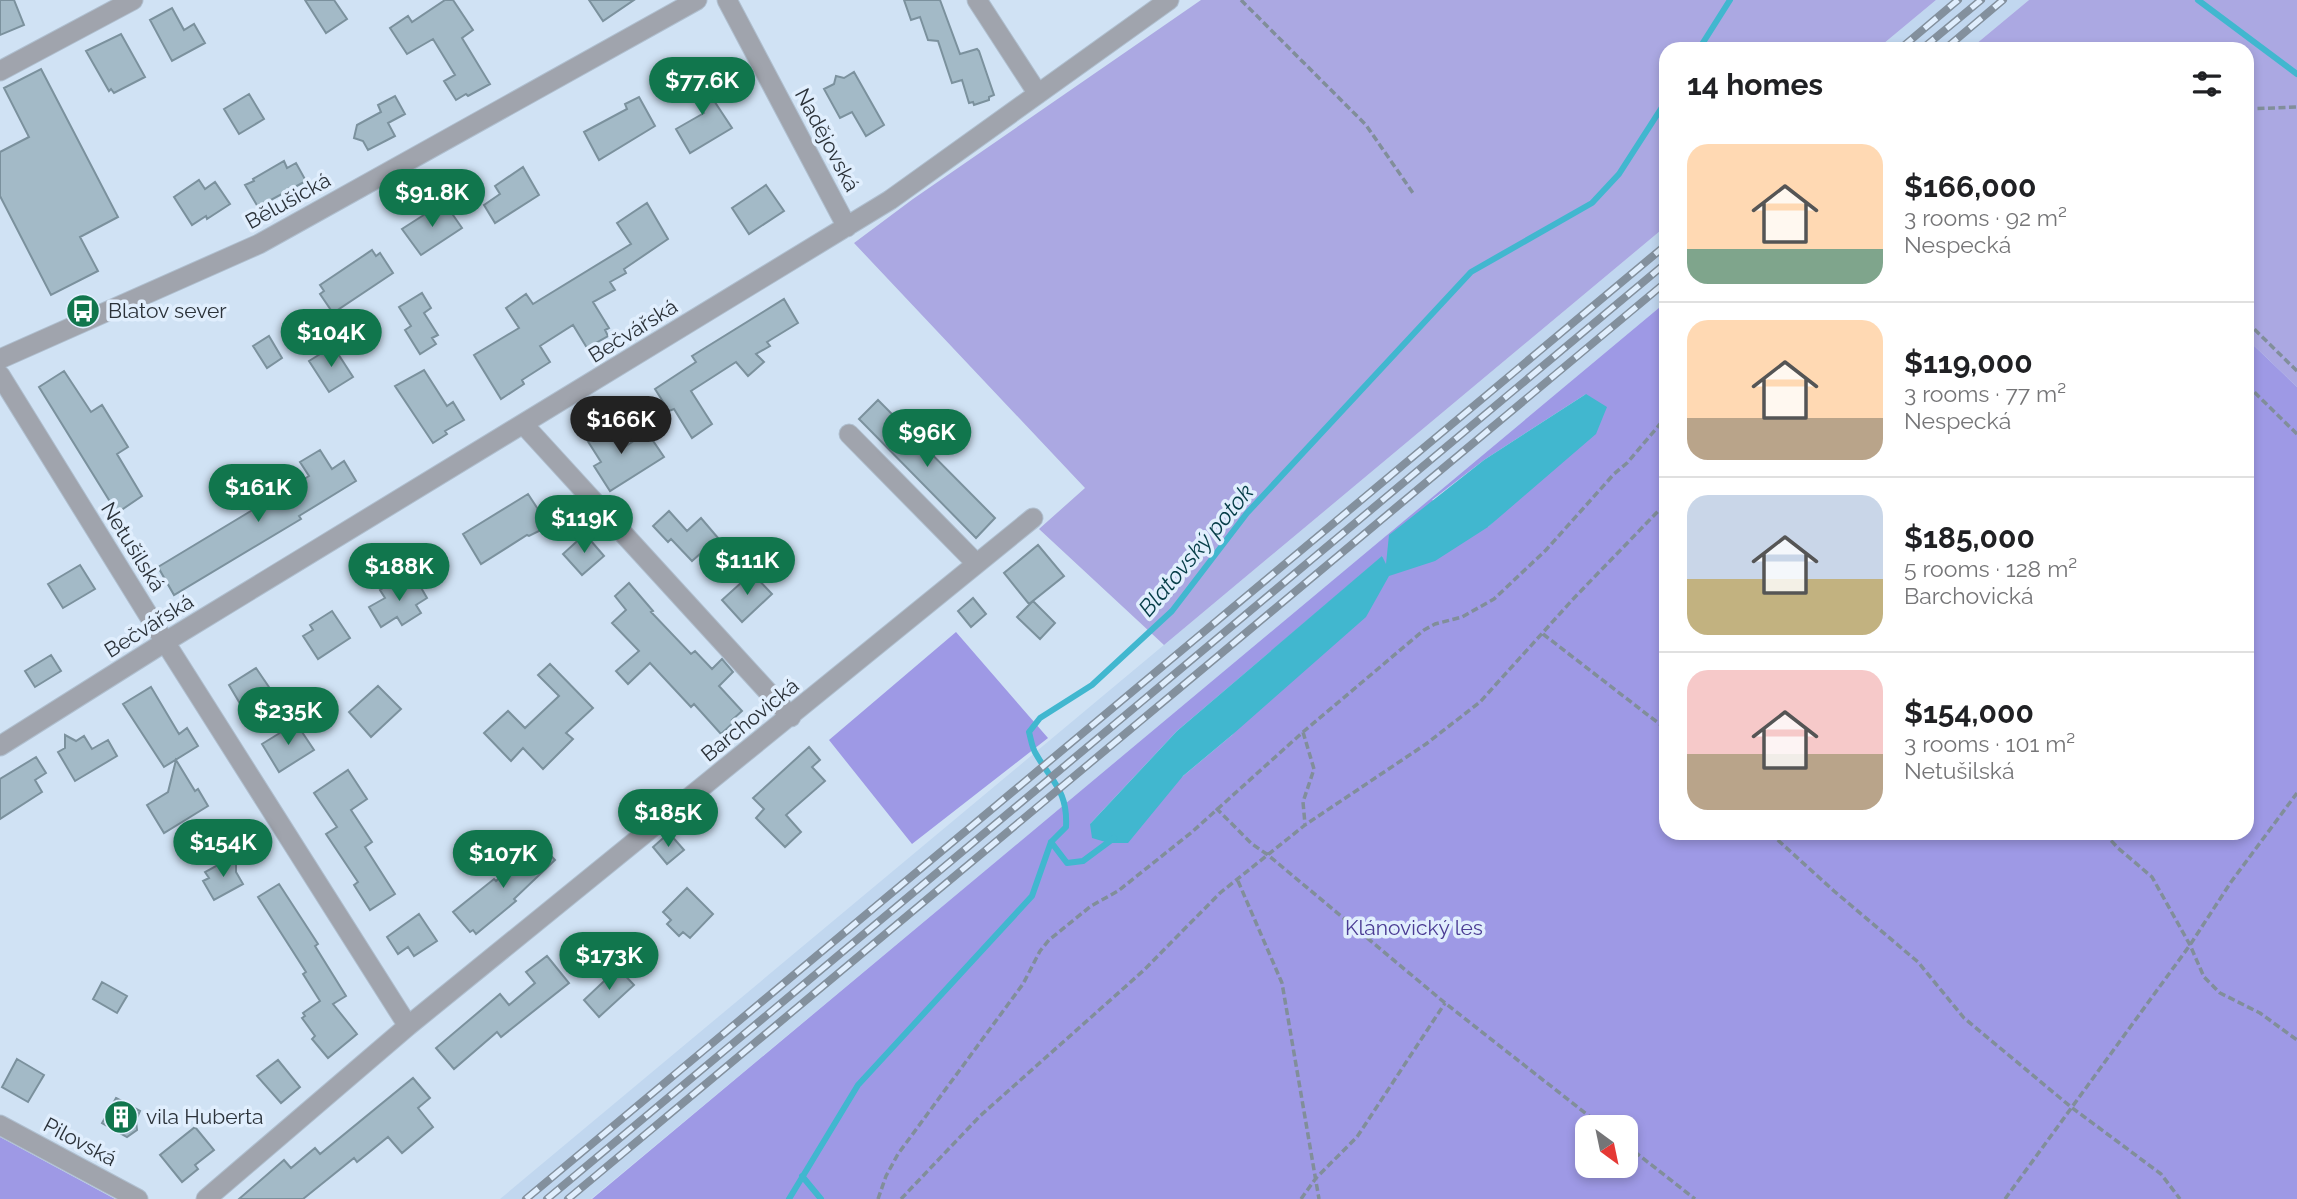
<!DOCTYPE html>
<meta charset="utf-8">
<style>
body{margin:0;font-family:Raleway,sans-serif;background:#f2f2f2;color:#202124;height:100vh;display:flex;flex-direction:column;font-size:26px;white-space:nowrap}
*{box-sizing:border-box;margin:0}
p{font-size:23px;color:#757577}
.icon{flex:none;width:38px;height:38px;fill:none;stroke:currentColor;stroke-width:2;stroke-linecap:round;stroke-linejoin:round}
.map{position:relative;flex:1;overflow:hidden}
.drawer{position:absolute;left:1659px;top:42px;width:595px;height:798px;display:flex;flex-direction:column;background:#fff;border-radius:21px;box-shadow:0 4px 10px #0003}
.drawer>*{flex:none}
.needle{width:46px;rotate:147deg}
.fabs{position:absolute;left:1575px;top:1115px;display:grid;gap:14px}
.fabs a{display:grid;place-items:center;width:63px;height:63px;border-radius:14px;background:#fff;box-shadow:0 4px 10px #0003;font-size:35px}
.price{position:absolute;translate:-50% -60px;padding:0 16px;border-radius:24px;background:#11764d;color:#fff;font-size:23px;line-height:46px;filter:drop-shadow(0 2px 4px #0008)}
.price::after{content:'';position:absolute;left:50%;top:42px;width:21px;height:16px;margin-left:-10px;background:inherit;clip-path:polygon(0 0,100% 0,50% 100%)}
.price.on{background:#222;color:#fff}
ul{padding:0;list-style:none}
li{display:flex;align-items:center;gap:21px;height:175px;padding:0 28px}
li+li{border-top:2px solid #e0e0e0}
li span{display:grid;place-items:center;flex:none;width:196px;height:140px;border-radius:21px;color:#555}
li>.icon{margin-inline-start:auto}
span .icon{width:84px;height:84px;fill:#fffc;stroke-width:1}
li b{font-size:30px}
h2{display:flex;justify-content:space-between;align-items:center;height:84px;padding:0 28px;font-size:30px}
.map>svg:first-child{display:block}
.built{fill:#c1d7ef}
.green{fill:#aba8e2}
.forest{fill:#9e99e5;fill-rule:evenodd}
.water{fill:#41b7cf}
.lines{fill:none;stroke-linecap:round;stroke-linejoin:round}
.stream{stroke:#41b7cf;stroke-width:6}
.building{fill:#a3bac7;stroke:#7b919d;stroke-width:2}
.minor-casing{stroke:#afbfcf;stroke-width:21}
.path{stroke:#818e9a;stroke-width:3.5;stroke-dasharray:7 3.5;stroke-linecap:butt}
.minor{stroke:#a0a4ad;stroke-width:19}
.rail-casing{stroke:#83909d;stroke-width:8}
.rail{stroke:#e0eefd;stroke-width:5;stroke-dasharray:16;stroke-linecap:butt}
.labels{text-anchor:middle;stroke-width:7;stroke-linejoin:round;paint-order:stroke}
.street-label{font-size:21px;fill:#2b3239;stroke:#e0eefd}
.poi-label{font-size:21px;fill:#2b3239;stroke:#e0eefd;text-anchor:start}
.park-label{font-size:21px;fill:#4a3b93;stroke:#e0eefd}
.water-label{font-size:23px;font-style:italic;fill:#053d47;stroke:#e0eefd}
</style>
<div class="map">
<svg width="2297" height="1199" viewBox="0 0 2297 1199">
<rect width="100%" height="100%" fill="#d0e2f4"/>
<path class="built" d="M1936,0H2029L1970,49H1877Z
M1666,226V302L956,895L591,1199H500Z"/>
<path class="green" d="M1201,0H1936L1877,49H1666V226L1164,645L1039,529L1085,488L854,243L913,199Z
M2029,0H2297V387L2247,339V49H1970Z"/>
<path class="forest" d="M1666,302V833H2247V339L2297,387V1199H592ZM1586,394L1507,509L1488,527L1432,500L1484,460ZM1383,556L1232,735L1183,776L1090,824L1177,731ZM1587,1127H1626V1166H1587Z
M956,632L1048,738L912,844L829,740Z
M0,1137L115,1199H0Z"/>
<path class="water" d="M1586,394L1607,407L1596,434L1488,527L1435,561L1389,576L1366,617L1232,735L1183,776L1128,843H1109L1092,838L1090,824L1177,731L1382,556L1386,564L1389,535L1484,460Z"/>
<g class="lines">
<path class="stream" d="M2198,0L2297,74
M1699,49L1730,0
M1051,842L1067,863L1083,861L1114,838
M802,1176L821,1199
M789,1199L858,1085L1032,896L1051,842L1066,827C1068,791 1052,782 1036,754C1032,748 1031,739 1029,732L1040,718L1092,685L1172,611L1247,513L1471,272L1592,203L1619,174L1666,101"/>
</g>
<path class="building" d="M0,0H14L24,25L0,35Z
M305,0H334L347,19L326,33Z
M445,0H453L473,30L462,38L490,84L468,96L466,94L456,100L444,81L455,75L433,39L407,54L390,28L408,16L412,22Z
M589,0H634L603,21Z
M904,0H940L960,54L977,49L979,51L994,95L989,97V100L974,105L973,102L969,103L962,80L952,83L938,41L928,40L920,17L911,20Z
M172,8L184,30L194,24L205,43L172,61L150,20Z
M121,34L145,77L114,93L111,89L109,91L86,51Z
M41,69L118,217L80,237L98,271L51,295L0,196V152L29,137L4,88Z
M693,69L732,128L690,153L676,129L704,113L681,77Z
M854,72L884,125L866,136L852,112L840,118L824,89L834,84L836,76L844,78Z
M249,94L264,119L239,134L224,109Z
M395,96L405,114L388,123L395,136L368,150L363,141L354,138L357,125L381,112L378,105Z
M639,97L655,126L599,160L584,132L627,109L625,104Z
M284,161L287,168L296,163L306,181L258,207L245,185L254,181L253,179Z
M523,167L539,195L495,223L484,205L500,194L495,186Z
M199,180L205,189L215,182L230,204L207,219L206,216L192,225L174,197Z
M766,185L784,211L749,234L732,208Z
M444,202L462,228L421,255L402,229Z
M647,203L668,239L624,269L626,273L610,282L615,290L593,302L609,328L605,330L608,336L587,348L573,325L540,346L550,362L522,380L524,384L501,399L474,355L519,328L506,308L526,294L533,304L631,244L617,223Z
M372,250L376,256L380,253L393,273L333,313L320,294L324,291L320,285Z
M422,293L431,308L424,313L438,335L432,338L436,344L420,354L405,330L411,326L399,307Z
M784,299L798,323L767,342L770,346L756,354L764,362L748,376L736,362L691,391L712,424L692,438L674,409L669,411L655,389L696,362L692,356Z
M269,336L282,358L267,368L253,346Z
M333,346L353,377L329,392L309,361Z
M424,370L447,406L453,402L464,420L445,431L447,434L433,443L395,386Z
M64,371L91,412L102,405L128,447L117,454L142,496L117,513L39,387Z
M878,400L995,518L976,538L859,419Z
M600,420L620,450L647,432L664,457L610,491L594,466L601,462L582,432Z
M320,450L332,469L344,461L356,481L299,516L301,519L174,595L158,567L309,476L300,462Z
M528,494L549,526L529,536L527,535L481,564L463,534Z
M669,511L687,531L701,518L718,538L692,561L671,539L668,542L653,526Z
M585,534L604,556L582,575L563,554Z
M1038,545L1064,576L1029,604L1004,573Z
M80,565L95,589L63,608L48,584Z
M752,573L772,594L742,622L722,600Z
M399,578L404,586L416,579L427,598L416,605L421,613L402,625L397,617L381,627L369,607L385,598L380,590Z
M629,583L653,611L651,612L691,654L695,651L712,669L722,659L733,672L719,686L742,711L732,720L734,722L721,734L694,704L691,707L650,663L628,684L616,671L639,651L612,623L626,610L615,596Z
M973,598L986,614L971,627L958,611Z
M1033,601L1055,623L1040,639L1017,617Z
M332,611L350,638L318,659L303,636L313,630L310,625Z
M51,655L61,671L35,687L25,671Z
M550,664L593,708L566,733L573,739L543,769L523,748L511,761L484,733L508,711L525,728L559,696L538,675Z
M256,668L273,693L245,712L229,685Z
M378,686L401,709L371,737L349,712Z
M151,687L179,734L187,728L198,746L164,767L123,704Z
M296,723L314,750L279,772L262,744Z
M65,735L76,741L84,736L92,749L108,740L117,756L75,781L58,752L65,748Z
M809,747L820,760L812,767L825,781L786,815L801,832L785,847L756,818L764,809L753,798Z
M36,757L46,773L35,780L42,792L0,819V779Z
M176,760L195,791L198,789L208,806L164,833L147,805L168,792Z
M348,770L367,799L351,810L372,842L365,847L395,894L370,910L354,885L358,882L326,834L337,827L314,793Z
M669,833L684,850L667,864L653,847Z
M538,842L555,860L514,899L516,901L476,934L473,930L470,932L453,912L494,879L496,881Z
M236,855V872L243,884L214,900L203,881L209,878L205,872Z
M279,884L318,944L315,946L346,996L333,1004L357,1034L328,1058L312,1039L315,1036L302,1018L305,1016L303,1013L320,1001L303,974L306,972L258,897Z
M687,888L713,914L690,938L683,932L679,936L667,924L671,920L663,912Z
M419,914L437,941L414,956L408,947L398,954L387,937Z
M547,956L569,983L501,1037L497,1032L454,1069L436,1048L500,994L509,1005L535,983L526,972Z
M618,968L634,985L599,1017L584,1000Z
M102,982L127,996L117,1013L93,999Z
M17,1059L44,1075L28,1102L2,1087Z
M278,1060L300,1087L281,1103L257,1076Z
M413,1078L430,1098L418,1108L433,1127L402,1153L388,1137L357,1162L354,1158L303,1199H239L284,1160L291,1168L315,1148L320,1154Z
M116,1098L140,1111L136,1120L137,1130L127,1137L102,1123Z
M195,1127L214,1150L195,1165L198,1169L182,1182L160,1155Z"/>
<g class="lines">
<g class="minor-casing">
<path id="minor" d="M727,0L847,227
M977,0L1038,94
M0,71L133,0
M0,359L259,244L697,0
M0,375L165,642L408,1026
M524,425L791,717
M849,434L976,563
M0,746L165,642L890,200L1169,0
M0,1125L138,1199
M206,1199L408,1026L1033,518"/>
</g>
<path class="path" d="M1241,0L1366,125L1413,193
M2247,109L2297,107
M2247,322L2297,371
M2247,385L2297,434
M1543,634L1666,729
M1303,732L1314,769L1303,802L1305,824
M1216,808L1252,844L1268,855L1445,1003L1603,1127
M1770,833L1834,891L1918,962L1964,1018L2071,1107L2161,1174L2180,1199
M2104,833L2118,848L2152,877L2190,945L2204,977L2220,993L2260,1013L2297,1040
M1238,881L1282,983L1319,1199
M1626,1145L1695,1199
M878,1199L886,1176L898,1154L1023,984L1040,951L1049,940L1091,906L1118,891L1192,832L1303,732L1424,630L1435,624L1462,617L1494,599L1546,550L1614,474L1627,463L1666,417
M901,1199L980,1116L1143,971L1220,893L1305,825L1426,744L1480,702L1575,597L1666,503
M1301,1199L1316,1178L1357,1137L1445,1003
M2005,1199L2190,945L2231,882L2297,793"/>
<use href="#minor" class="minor"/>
<g class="rail-casing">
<path id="rail" d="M1900,49L1958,0
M1922,49L1981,0
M1945,49L2003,0
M526,1199L1666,245
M547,1199L1666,263
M568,1199L1666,282"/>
</g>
<use href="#rail" class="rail"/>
</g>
<defs>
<g id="bus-disc" transform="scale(1.75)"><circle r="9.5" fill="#11764d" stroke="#e0eefd"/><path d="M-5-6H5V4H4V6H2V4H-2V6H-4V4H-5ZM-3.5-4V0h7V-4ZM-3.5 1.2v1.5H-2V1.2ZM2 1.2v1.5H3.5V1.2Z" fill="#fff"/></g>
<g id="building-disc" transform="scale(1.75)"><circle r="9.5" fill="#11764d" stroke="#e0eefd"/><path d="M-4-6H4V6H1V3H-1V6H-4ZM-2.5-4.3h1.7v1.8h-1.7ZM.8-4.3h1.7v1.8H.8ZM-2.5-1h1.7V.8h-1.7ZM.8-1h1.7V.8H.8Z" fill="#fff"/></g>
</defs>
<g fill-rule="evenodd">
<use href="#bus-disc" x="83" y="311"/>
<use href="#building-disc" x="121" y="1117"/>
</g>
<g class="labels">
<g class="street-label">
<text transform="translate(827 140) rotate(62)" y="7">Nadějovská</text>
<text transform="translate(288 201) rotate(-29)" y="7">Bělušická</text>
<text transform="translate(633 331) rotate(-32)" y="7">Bečvářská</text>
<text transform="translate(133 547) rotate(58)" y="7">Netušilská</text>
<text transform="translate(149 626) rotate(-32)" y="7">Bečvářská</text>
<text transform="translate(750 720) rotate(-39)" y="7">Barchovická</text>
<text transform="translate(80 1142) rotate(28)" y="7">Pilovská</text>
</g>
<g class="poi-label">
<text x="108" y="318">Blatov sever</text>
<text x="146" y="1124">vila Huberta</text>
</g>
<g class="park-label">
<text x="1414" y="935">Klánovický les</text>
</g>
<g class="water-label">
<text transform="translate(1196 550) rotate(-50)" y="8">Blatovský potok</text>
</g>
</g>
</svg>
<div class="fabs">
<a><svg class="needle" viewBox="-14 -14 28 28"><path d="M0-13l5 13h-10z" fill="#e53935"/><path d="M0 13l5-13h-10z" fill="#757577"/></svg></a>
</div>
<b class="price" style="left:702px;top:117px">$77.6K</b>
<b class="price" style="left:432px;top:229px">$91.8K</b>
<b class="price" style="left:331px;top:369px">$104K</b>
<b class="price on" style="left:621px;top:456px">$166K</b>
<b class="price" style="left:927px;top:469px">$96K</b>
<b class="price" style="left:258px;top:524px">$161K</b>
<b class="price" style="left:584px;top:555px">$119K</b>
<b class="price" style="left:747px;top:597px">$111K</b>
<b class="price" style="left:399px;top:603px">$188K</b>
<b class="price" style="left:288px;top:747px">$235K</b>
<b class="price" style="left:668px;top:849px">$185K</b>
<b class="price" style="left:223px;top:879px">$154K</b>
<b class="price" style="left:503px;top:890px">$107K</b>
<b class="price" style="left:609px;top:992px">$173K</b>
<section class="drawer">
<h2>14 homes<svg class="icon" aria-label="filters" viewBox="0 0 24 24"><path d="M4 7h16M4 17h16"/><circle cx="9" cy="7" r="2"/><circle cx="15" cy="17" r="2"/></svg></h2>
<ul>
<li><span style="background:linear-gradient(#ffd9b3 75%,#7fa58c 0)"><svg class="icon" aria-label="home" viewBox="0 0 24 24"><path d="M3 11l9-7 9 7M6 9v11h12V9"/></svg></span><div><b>$166,000</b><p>3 rooms · 92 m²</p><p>Nespecká</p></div></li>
<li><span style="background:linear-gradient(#ffd9b3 70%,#b9a48a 0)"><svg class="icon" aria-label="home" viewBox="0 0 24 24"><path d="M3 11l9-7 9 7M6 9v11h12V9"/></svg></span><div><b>$119,000</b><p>3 rooms · 77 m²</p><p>Nespecká</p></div></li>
<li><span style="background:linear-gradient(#c9d6e8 60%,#c2b280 0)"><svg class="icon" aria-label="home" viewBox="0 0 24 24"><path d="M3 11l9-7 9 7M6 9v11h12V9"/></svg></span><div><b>$185,000</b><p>5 rooms · 128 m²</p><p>Barchovická</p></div></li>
<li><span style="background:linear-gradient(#f6c9c9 60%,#b9a48a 0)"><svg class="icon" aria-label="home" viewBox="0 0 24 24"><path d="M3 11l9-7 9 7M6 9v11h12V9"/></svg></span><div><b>$154,000</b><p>3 rooms · 101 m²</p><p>Netušilská</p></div></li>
</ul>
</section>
</div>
